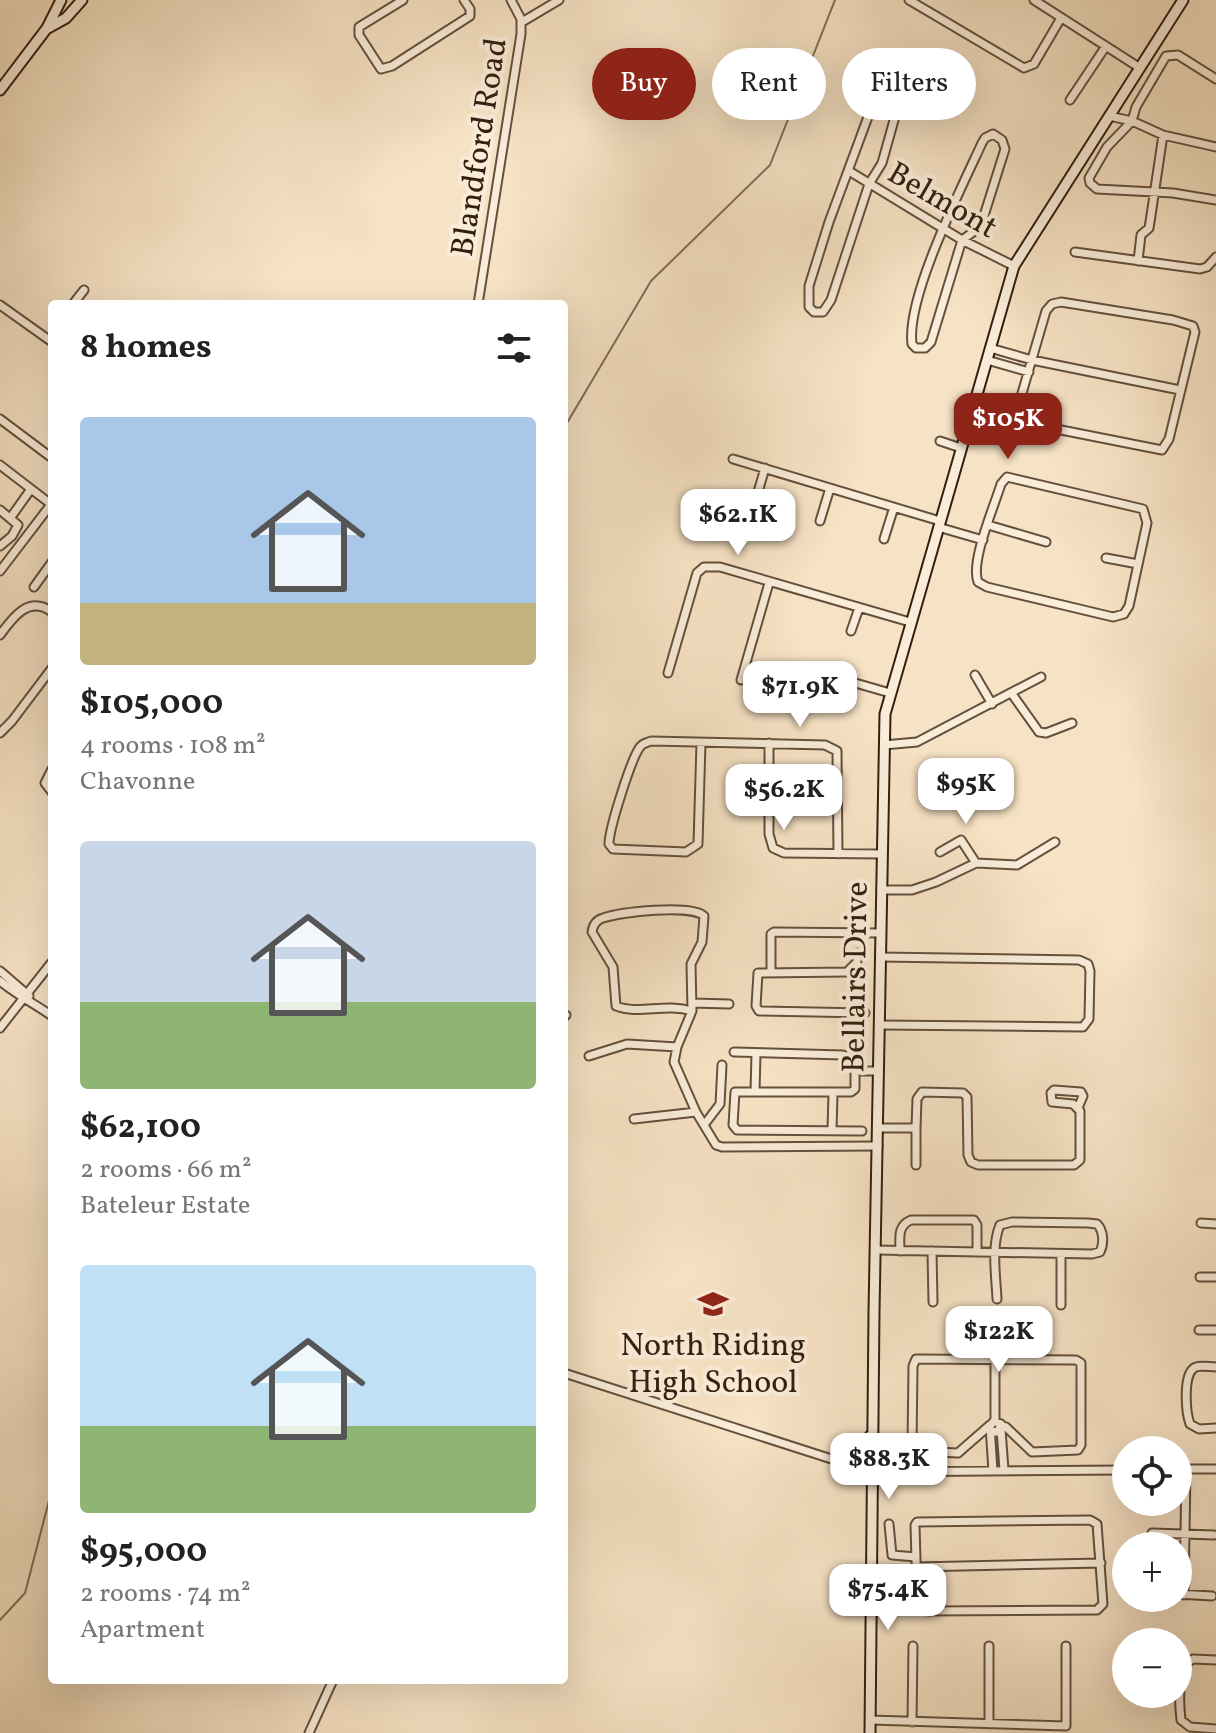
<!DOCTYPE html>
<meta charset="utf-8">
<style>
body{margin:0;font-family:Vollkorn,serif;background:#f6f6f6;color:#222;height:100vh;display:flex;flex-direction:column;font-size:30px;white-space:nowrap}
*{box-sizing:border-box;margin:0}
p{font-size:26px;color:#767676}
.icon{flex:none;width:44px;height:44px;fill:none;stroke:currentColor;stroke-width:2;stroke-linecap:round;stroke-linejoin:round}
.map{position:relative;flex:1;overflow:hidden}
.panel{position:absolute;left:48px;top:300px;width:520px;height:1384px;display:flex;flex-direction:column;background:#fff;border-radius:8px;box-shadow:0 8px 32px #0002}
.panel>*{flex:none}
.hud{position:absolute;left:592px;top:48px;width:504px;height:72px;display:flex;gap:16px}
.controls{position:absolute;left:1112px;top:1436px;display:grid;gap:16px}
.controls a{display:grid;place-items:center;width:80px;height:80px;border-radius:50%;background:#fff;box-shadow:0 8px 32px #0002;font-size:40px}
.price{position:absolute;translate:-50% -68px;padding:0 18px;border-radius:16px;background:#fff;color:#222;font-size:26px;line-height:52px;filter:drop-shadow(0 2px 4px #0008)}
.price::after{content:'';position:absolute;left:50%;top:48px;width:24px;height:18px;margin-left:-12px;background:inherit;clip-path:polygon(0 0,100% 0,50% 100%)}
.price.on{background:#8f2418;color:#fff}
ul{padding:0;list-style:none}
li{display:grid;align-content:center;gap:16px;height:424px;padding:0 32px}
li span{display:grid;place-items:center;height:248px;border-radius:8px;color:#555}
li>.icon{margin-inline-start:auto}
span .icon{width:144px;height:144px;fill:#fffc;stroke-width:1}
li b{font-size:34px}
h2{display:flex;justify-content:space-between;align-items:center;height:96px;padding:0 32px;font-size:34px}
.pill{padding:0 28px;border-radius:36px;background:#fff;box-shadow:0 8px 32px #0002;font-size:28px;line-height:72px}
.pill.on{background:#8f2418;color:#fff}
.map>svg:first-child{display:block}
.lines{fill:none;stroke-linecap:round;stroke-linejoin:round}
.stream{stroke:#816c56;stroke-width:2}
.street-casing{stroke:#64503c;stroke-width:11}
.secondary-casing{stroke:#341f0e;stroke-width:13}
.street{stroke:#f9ecd9;stroke-width:7}
.secondary{stroke:#f9ecd9;stroke-width:9}
.labels{text-anchor:middle;stroke-width:8;stroke-linejoin:round;paint-order:stroke}
.street-label{font-size:32px;fill:#341f0e;stroke:#f9ecd9}
.poi-label{font-size:32px;fill:#341f0e;stroke:#f9ecd9}
</style>
<div class="map">
<svg width="1216" height="1733" viewBox="0 0 1216 1733">
<rect width="100%" height="100%" fill="#f6e2c4"/>
<filter id="stains"><feTurbulence type="fractalNoise" baseFrequency=".0025" numOctaves="4"/><feColorMatrix values="0 0 0 0 .2 0 0 0 0 .09 0 0 0 0 .02 0 0 0 .5 -.17"/></filter>
<radialGradient id="worn" r=".72"><stop offset=".6" stop-color="#630" stop-opacity="0"/><stop offset="1" stop-color="#630" stop-opacity=".3"/></radialGradient>
<g class="lines">
<path class="stream" d="M564,428L651,281L770,165L835,0
M0,1620L25,1593L52,1489"/>
<g class="street-casing">
<path id="street" d="M403,0L359,27V35L381,69L392,66L470,16V9L464,0
M909,0L1024,68L1034,64L1061,18
M1034,0L1140,68
M522,22L559,0
M891,77L901,83L903,88L882,163L869,184L831,300L823,312H814L809,307V286L829,222L875,98L885,79Z
M1216,79L1178,55L1166,56L1136,107L1132,121L1107,147L1089,178L1090,183L1097,189L1173,193L1216,200
M1070,100L1106,46
M1109,116L1132,121L1163,135L1216,147
M993,134L1002,140L1005,149L982,222L976,230L962,240L931,342L925,348H916L912,344C906,297 961,189 982,143L985,138Z
M849,171L962,240L1014,266
M1075,252L1200,269L1207,267L1216,257
M1138,261L1141,235L1149,228L1150,222L1163,135
M1061,302L1173,320L1193,326L1195,332L1169,439L1162,450L1036,425L1019,416L1018,407L1046,311L1052,304Z
M73,304L84,290
M478,304L521,34V19L511,0
M0,305L52,342
M990,348L1032,360L1180,390
M987,360L1029,372
M0,419L52,458
M940,441L961,448
M733,459L940,521
M0,465L52,505
M1007,477L1143,509L1147,523L1129,606L1124,614L1113,617L987,587L978,582C970,562 994,507 1001,484Z
M755,502L765,468
M0,510L18,525L12,536L0,546
M11,517L31,489
M820,521L830,488
M988,525L1046,542
M938,527L983,540
M884,539L894,507
M1106,558L1138,564
M0,571L52,503
M34,587L52,562
M851,631L859,608
M0,635C13,617 29,595 52,612
M668,673L697,573L704,567H720L910,622
M975,675L992,704
M741,680L769,583
M1012,694L1039,732L1046,733L1072,723
M807,699L832,679L838,678L890,693
M0,733L12,721L52,668
M701,743L698,844L686,852L613,849L609,844C609,829 631,759 640,747C643,743 646,743 651,741L825,745L837,751L838,854
M769,743V834L773,848L784,853L882,854
M884,745L917,742L1041,677
M52,769L45,783L52,792
M940,852L961,840L976,863
M881,890H912L936,882L976,863L1017,865L1055,842
M857,953V962L847,972L758,973L756,1006L759,1011L865,1013
M0,971L29,996
M771,972V934L774,932L881,933
M0,981C17,995 35,1004 52,1016
M692,1003L729,1004
M692,1011C665,1003 638,1015 616,1006L613,967L592,932C593,925 596,920 603,918C620,912 691,904 704,916L702,942L691,964L692,1011L677,1047L674,1062L696,1112L716,1145L722,1147L878,1146
M564,1017L566,1015
M880,1025L1083,1027L1089,1019L1090,971L1088,964L1079,960L880,957
M0,1028L52,962
M734,1052L843,1055L855,1071H879
M589,1056L627,1044L677,1047
M855,1071V1089L851,1092H735L733,1125L737,1130L862,1131
M755,1092L756,1053
M634,1119L696,1112
M704,1125L720,1104L722,1065
M878,1128H916L917,1099L922,1092L963,1093L967,1097L968,1155L971,1162L978,1165H1074L1080,1160V1111L1073,1104L1052,1102L1051,1093L1054,1090L1081,1092L1083,1096L1078,1108
M832,1131L833,1093
M916,1165V1128
M1201,1223L1216,1224
M876,1250C948,1252 1020,1253 1092,1254L1100,1252C1104,1244 1104,1231 1097,1224L1088,1223L1012,1222L1000,1225C991,1246 996,1277 997,1299
M900,1251C900,1238 897,1226 911,1220H974L977,1225V1252
M932,1251L933,1302
M1061,1254V1305
M1200,1277H1216
M1199,1330H1216
M995,1359V1421
M1216,1367C1210,1367 1201,1365 1196,1367C1182,1372 1186,1413 1190,1424L1199,1429L1216,1428
M564,1373L872,1472L1126,1470
M990,1425L958,1453L915,1451L912,1446L913,1366L916,1359L1076,1360L1081,1363V1445L1078,1450L1032,1452L1006,1427L1002,1426
M1001,1429L1004,1470
M991,1431L998,1432L1001,1424L994,1421L990,1426L993,1471
M1178,1469H1216
M1090,1520L1097,1524L1103,1604L1097,1610L928,1611L923,1609L917,1595L915,1525L917,1522Z
M889,1524L892,1555L916,1557
M1152,1533L1214,1535
M916,1567L1101,1563
M872,1575H917
M840,1582L872,1593L917,1595
M1178,1594L1212,1596
M1184,1595L1186,1469
M1216,1660L1193,1659L1185,1664C1179,1680 1179,1703 1181,1720L1190,1727L1216,1729
M870,1720L1066,1726V1646
M912,1722L913,1646
M989,1724V1646
M309,1733L333,1680"/>
</g>
<g class="secondary-casing">
<path id="secondary" d="M48,28L66,18L82,0
M0,90L47,28L61,0
M840,1461L862,1450L870,1436
M870,1733L874,1312L885,714L1014,266L1183,0"/>
</g>
<use href="#street" class="street"/>
<use href="#secondary" class="secondary"/>
</g>
<defs>
<g id="school-bare" transform="scale(2.4)"><path d="M0-5L7-2L0 1L-7-2ZM-4 1L0 2.5L4 1V4Q0 6-4 4Z" fill="#8f2418" stroke="#f9ecd9" stroke-width="2.5" paint-order="stroke"/></g>
</defs>
<g fill-rule="evenodd">
<use href="#school-bare" x="713" y="1304"/>
</g>
<g class="labels">
<g class="street-label">
<text transform="translate(478 147) rotate(-81)" y="11">Blandford Road</text>
<text transform="translate(943 199) rotate(30)" y="11">Belmont</text>
<text transform="translate(854 977) rotate(-89)" y="11">Bellairs Drive</text>
</g>
<g class="poi-label">
<text x="713" y="1355">North Riding<tspan x="713" dy="37">High School</tspan></text>
</g>
</g>
<rect width="100%" height="100%" filter="url(#stains)"/>
<rect width="100%" height="100%" fill="url(#worn)"/>
</svg>
<div class="controls">
<a><svg class="icon" aria-label="locate" viewBox="0 0 24 24"><circle cx="12" cy="12" r="6"/><path d="M12 2v4M12 18v4M2 12h4M18 12h4"/></svg></a>
<a>+</a>
<a>−</a>
</div>
<b class="price on" style="left:1008px;top:461px">$105K</b>
<b class="price" style="left:738px;top:557px">$62.1K</b>
<b class="price" style="left:800px;top:729px">$71.9K</b>
<b class="price" style="left:966px;top:826px">$95K</b>
<b class="price" style="left:784px;top:832px">$56.2K</b>
<b class="price" style="left:999px;top:1374px">$122K</b>
<b class="price" style="left:889px;top:1501px">$88.3K</b>
<b class="price" style="left:888px;top:1632px">$75.4K</b>
<div class="hud">
<a class="pill on">Buy</a>
<a class="pill">Rent</a>
<a class="pill">Filters</a>
</div>
<section class="panel">
<h2>8 homes<svg class="icon" aria-label="filters" viewBox="0 0 24 24"><path d="M4 7h16M4 17h16"/><circle cx="9" cy="7" r="2"/><circle cx="15" cy="17" r="2"/></svg></h2>
<ul>
<li><span style="background:linear-gradient(#a9c7e8 75%,#c2b280 0)"><svg class="icon" aria-label="home" viewBox="0 0 24 24"><path d="M3 11l9-7 9 7M6 9v11h12V9"/></svg></span><div><b>$105,000</b><p>4 rooms · 108 m²</p><p>Chavonne</p></div></li>
<li><span style="background:linear-gradient(#c9d6e8 65%,#8fb573 0)"><svg class="icon" aria-label="home" viewBox="0 0 24 24"><path d="M3 11l9-7 9 7M6 9v11h12V9"/></svg></span><div><b>$62,100</b><p>2 rooms · 66 m²</p><p>Bateleur Estate</p></div></li>
<li><span style="background:linear-gradient(#bfe0f5 65%,#8fb573 0)"><svg class="icon" aria-label="home" viewBox="0 0 24 24"><path d="M3 11l9-7 9 7M6 9v11h12V9"/></svg></span><div><b>$95,000</b><p>2 rooms · 74 m²</p><p>Apartment</p></div></li>
</ul>
</section>
</div>
